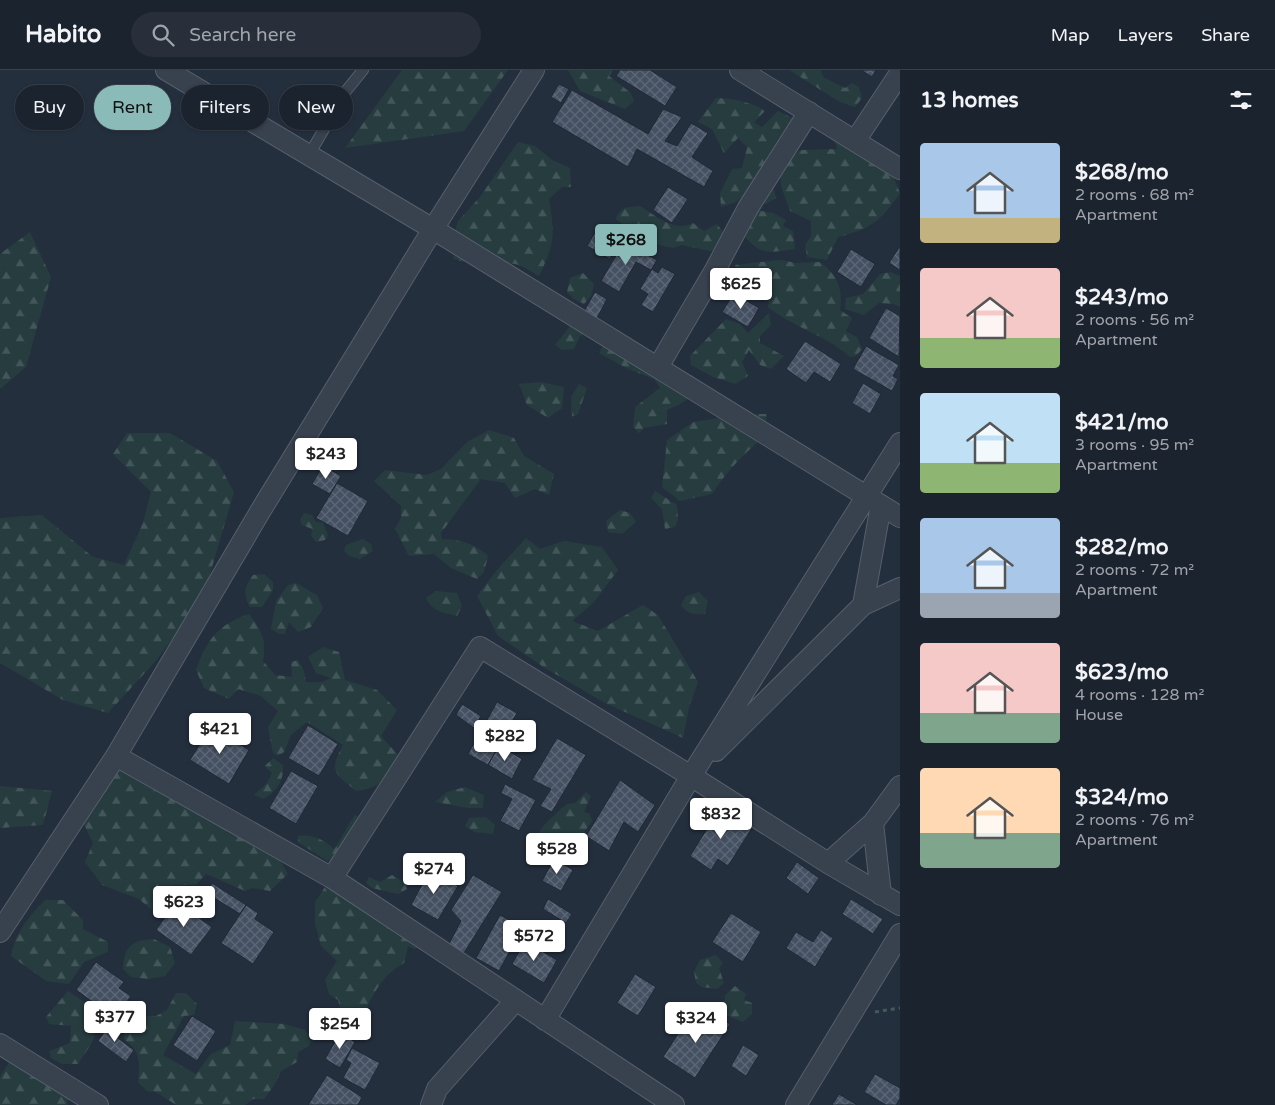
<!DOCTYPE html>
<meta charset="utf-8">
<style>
body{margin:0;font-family:"Varela Round",sans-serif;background:#282f3a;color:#f1f3f6;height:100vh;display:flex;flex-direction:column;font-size:19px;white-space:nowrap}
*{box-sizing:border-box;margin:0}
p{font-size:16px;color:#a0a4aa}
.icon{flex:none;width:28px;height:28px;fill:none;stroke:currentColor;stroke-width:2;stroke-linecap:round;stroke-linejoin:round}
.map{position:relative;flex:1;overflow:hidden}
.drawer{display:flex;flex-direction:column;background:#1b232e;width:375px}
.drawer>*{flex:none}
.banner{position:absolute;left:15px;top:15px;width:475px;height:45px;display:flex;gap:10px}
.price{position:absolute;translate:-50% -42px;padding:0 11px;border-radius:5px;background:#fff;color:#222;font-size:16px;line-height:32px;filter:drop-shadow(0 1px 2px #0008)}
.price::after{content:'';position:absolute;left:50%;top:30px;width:15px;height:11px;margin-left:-8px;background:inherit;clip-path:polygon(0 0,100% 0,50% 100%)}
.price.on{background:#8bbbb9;color:#111}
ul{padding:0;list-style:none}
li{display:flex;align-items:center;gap:15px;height:125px;padding:0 20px}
li span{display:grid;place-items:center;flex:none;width:140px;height:100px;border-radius:5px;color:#555}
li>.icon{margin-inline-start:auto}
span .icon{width:60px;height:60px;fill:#fffc;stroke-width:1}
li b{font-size:21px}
h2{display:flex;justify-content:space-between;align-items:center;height:60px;padding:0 20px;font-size:21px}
.pill{padding:0 18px;border-radius:22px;background:#1b232e;box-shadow:0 1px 4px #0004,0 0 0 1px #39404a;font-size:18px;line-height:45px}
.pill.on{background:#8bbbb9;color:#111}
header{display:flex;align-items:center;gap:30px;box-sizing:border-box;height:70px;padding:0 25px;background:#1b232e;border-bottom:1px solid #39404a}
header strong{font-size:24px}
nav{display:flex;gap:28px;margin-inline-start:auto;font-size:18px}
.search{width:350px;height:45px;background:#282f3a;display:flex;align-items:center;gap:12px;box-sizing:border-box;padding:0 18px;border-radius:28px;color:#a0a4aa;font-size:19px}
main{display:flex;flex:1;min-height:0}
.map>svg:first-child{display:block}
.forest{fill:url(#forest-firs)}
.building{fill:url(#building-cross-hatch);stroke:#1f2835}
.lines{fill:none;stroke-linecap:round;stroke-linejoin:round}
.service-casing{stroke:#565f6c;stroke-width:12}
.minor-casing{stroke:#565f6c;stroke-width:22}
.path{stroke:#44595c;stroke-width:3;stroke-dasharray:4 4;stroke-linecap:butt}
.service{stroke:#38414e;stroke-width:10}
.minor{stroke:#38414e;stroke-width:20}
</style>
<header>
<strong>Habito</strong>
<div class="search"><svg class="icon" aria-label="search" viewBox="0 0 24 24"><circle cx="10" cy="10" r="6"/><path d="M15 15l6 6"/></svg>Search here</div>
<nav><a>Map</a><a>Layers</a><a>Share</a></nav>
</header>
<main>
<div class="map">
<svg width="900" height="1035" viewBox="0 0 900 1035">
<defs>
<pattern id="forest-firs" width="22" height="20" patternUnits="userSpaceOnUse" patternTransform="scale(1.25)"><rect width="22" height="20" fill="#263c3f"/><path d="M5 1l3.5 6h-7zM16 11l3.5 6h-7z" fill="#435659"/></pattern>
<pattern id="building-cross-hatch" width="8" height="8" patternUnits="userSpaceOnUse" patternTransform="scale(1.25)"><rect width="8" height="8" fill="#455162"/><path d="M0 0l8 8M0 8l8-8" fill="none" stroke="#5d6877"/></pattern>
</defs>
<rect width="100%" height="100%" fill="#242f3e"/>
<path class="forest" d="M402,0H508L464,61L345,78Z
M568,0H613L609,6L631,23L634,31L625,39L580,21Z
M789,0H821L823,7L845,18L852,13L859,17L862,28L855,37L840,32Z
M716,28C731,28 752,32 765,41L754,52L762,57L778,41L794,49L773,115L776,128L766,134L747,123L736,132L721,137L720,123L732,99L742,98L747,77L738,68L724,83L712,59L698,52Z
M833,63L892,104L900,123C881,151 871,159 838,167L827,190L807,187L805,175L811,166V151L790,141L781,116L780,100L800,80L837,79Z
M518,72L535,76L552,90L570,98L571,117H562L549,129C555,165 555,173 539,206C521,196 512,187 493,200L454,189L451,175L458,151L480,127Z
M640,136C656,146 674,163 693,153L704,161L717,154L726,166V180L710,181L682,175L673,178L659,175L634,163L616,149C621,136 628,137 640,136Z
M756,140L773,143L786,150L783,156L793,161L795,179C771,182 763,187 745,167L746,156Z
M30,162L51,207L26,297L0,319V184Z
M780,190L797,193L820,192C838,205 843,219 840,240L852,248L846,261L857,267L862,279L856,286L850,287C826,265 794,258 768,237L769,227L741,213L735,195Z
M891,202L900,206V237L894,234L879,233L864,245L845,239L846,228L863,224L880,204Z
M583,203L594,214L591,226L584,234L574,229L567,222L570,208Z
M769,243L771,255L760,266V273L784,286L771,299L760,295L749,280L742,292L748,306L735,314L713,307L691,295L690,286L726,249L740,254L748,263Z
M579,245L592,260L580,266L574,279L562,280L555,275Z
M606,269L652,289L673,288L674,299L693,306L697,323L680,334L667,340V354L644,358L639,363L633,357L635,337L660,318L654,309L628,299L599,283Z
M541,312L564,317L562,338L548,348L527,335L519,314Z
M579,314L587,318L578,344L572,347L571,327Z
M747,344H767L765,367C743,383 727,402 712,424L680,431L662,417L667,370L693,352Z
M489,360L514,368L524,386L554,404L549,425L535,419L515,428L505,413L481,409L441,463L442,469C458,469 476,474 488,486L484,502L477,509L451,498L434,484L409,486L395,459L401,448V436L374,411L385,400L427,405L441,399L467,372Z
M127,363H170L217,391L234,422L203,528L154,593L108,643L63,630L0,593V448L42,445L93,487L124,495L143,453L151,422L113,384Z
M655,421L677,435L678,450L675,457L665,459L662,439L651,428Z
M620,440L630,443L636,452L622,464L608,462L606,451Z
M304,443L312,445L315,451L323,453L328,465L325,470L316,472L311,466L312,459L302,455L300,450Z
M526,468L540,479L564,471L602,477L618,500L594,532L572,551L598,561L643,535L658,545L698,612L689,637L683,668L605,633L545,598L498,566L477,526L496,501Z
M363,469L371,474L373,481L360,489L349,486L344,481L346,475Z
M264,504L273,512V520L262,537H250C242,524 245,516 253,505Z
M296,513L317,525L323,538L311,557L298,562L289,552L285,564H279L271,559L276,531L288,515Z
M436,521L457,523L462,536L457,546C442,542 433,542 426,528Z
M699,522L708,531L705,544C695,545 687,544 681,535L686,526Z
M249,544C261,560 267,570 263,591L275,605L292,607L291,592L298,590L304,601L306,612H322L331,608L316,603L308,587L323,577L339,582L345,610L377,620L397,640L381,666L399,686C389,707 381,718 356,721C335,703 328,702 343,675L307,652L291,665L284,682L278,686L273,683L268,657L278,641L261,626L238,619L229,629L204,618L196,600C207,570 217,555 249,544Z
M273,688L283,695C284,711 277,721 263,729L254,725L267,713L272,703L265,696Z
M124,695L212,744L228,763L265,779L279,789L288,804L270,821L252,818L245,821L206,804L196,815H174L155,843L139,829L102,815L85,792L93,773L81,748L98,719Z
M0,716L52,721L43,755L0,758Z
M465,717L484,725L483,738H468L435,732L447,722Z
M586,722L591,726L584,742L590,744L592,751L573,778L567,773L537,793L527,786C533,764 550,748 567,734L575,733Z
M355,745L362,749L334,789L327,791L298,772V766C312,764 323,769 334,779C343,768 346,756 355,745Z
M486,747L495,755L493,764L474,762L465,756L469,748Z
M392,805L406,813L407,819L398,824L372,818L366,813L369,807L380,812Z
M327,814L371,838L380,852L389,848L423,873L415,879L408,876L404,893C382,904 371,928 361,950L344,955L338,930L329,924L325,910L337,891L321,876L315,854V832Z
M45,830H63L83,850V859L108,872V882L84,892L69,914L46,911L11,886C15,863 29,846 45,830Z
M154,869L170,877L175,893L165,906L148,909L131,907L123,899C124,876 132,870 154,869Z
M716,885L723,893L719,898L724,913L717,919L702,917L696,913L694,902L700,890Z
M735,916L746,924L744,930L752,933V944L743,952L726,945L724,938L725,925Z
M68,921L89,935C101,966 95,968 78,994H62L51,988L49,981L70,973L71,956L49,954L46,947Z
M176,923H186L197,934L194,945L184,946L163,985L196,1004L211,984L230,975L235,951L284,954L305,960L312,969L309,976L298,982L297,992L281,1001L275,1014L264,1029H253L245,1035H176L156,1022L147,1021L138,1012C140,992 141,982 124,969V955L138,946H156L167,940Z
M9,992L52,998L76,1010L67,1033L68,1035H0V1007Z"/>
<path class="building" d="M620,0H650L677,17L665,36L616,6Z
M861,0H876L872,7Z
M559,14L569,19L561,33L551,27Z
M572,20L648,64L663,39L682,47L665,71L677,76L691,53L708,63L692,87L713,101L704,117L637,79L628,97L552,52Z
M668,117L688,129L672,153L653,140Z
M599,156L621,169L610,189L587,176Z
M624,172L657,190L651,200L636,192L619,222L601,211Z
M900,176V200L889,193Z
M851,179L875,194L861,217L837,202Z
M662,197L675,204L653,242L641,235L648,224L640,219L652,199L658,203Z
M595,222L607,229L596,250L583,243Z
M734,223L759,238L748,257L722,242Z
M886,238L900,246L899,287L869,268Z
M805,271L841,294L830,312L814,302L806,313L786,299Z
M866,276L899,295L893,306L898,309L892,321L853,299Z
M863,313L881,324L870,344L852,333Z
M323,395L341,406L330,424L312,414Z
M337,413L368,431L348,466L316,448Z
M497,632L517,643L488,695L468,684Z
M462,634L481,646L474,658L456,645Z
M308,655L338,674L319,706L288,688Z
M211,656L249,680L229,714L190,690Z
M557,668L586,685L552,742L540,736L551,719L532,710Z
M499,675L522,689L512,709L488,695Z
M291,701L318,716L296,754L269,738Z
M620,710L655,735L638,762L624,752L609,781L586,766Z
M505,714L536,730L519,761L500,751L512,729L501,723Z
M720,738L752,758L728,796L718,789L711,800L690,786Z
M554,789L573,800L561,821L542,811Z
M797,792L819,808L808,824L786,808Z
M430,800L458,816L438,850L411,835Z
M473,805L502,822L464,883L449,874L461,851L451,840Z
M212,813L246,835L240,844L206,823Z
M548,829L572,844L566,853L543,839Z
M851,829L883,849L873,864L842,844Z
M176,832L212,857L191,885L156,860Z
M246,835L258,843L255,849L274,862L253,894L221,873Z
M731,843L761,862L743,892L712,872Z
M500,845L523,857L499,901L476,888Z
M821,860L833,868L815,897L786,878L796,862L813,872Z
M525,871L557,890L544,913L512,894Z
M96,892L124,912L119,918L131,926L115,948L76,920Z
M635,904L656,917L638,946L617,933Z
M692,942L711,955L717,946L730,954L695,1008L663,987Z
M192,946L216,961L197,991L173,975Z
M110,953L119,960L115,966L134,980L126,992L98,971Z
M340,963L355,972L340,998L325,989Z
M743,975L759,985L746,1006L731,996Z
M352,978L380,993L365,1020L343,1008L351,993L346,990Z
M875,1004L900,1018V1028L896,1035H886L864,1022Z
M327,1005L362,1027L358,1035H308Z
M839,1024L857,1035H832Z"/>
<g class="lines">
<g class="service-casing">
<path id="service" d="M309,85L346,21L363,0"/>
</g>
<g class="minor-casing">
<path id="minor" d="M166,0L433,159L900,447
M740,0L900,99
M855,71L900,3
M658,297L715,200L748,138L809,42
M863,535L881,435
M716,681L863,535L900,518
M116,686L332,808L674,1035
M828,793L873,753
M332,808L480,577L691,706L828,793L900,835
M881,825L873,753L900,716
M0,862L116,686L261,440L433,159L534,0
M545,950L691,706L900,373
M0,974L98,1035
M431,1035L437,1019L516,930
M796,1035L900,864"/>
</g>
<path class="path" d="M875,942L900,938"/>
<use href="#service" class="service"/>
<use href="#minor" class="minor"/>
</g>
</svg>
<b class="price on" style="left:626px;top:196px">$268</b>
<b class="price" style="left:741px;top:240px">$625</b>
<b class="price" style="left:326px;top:410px">$243</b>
<b class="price" style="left:220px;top:685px">$421</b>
<b class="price" style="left:505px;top:692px">$282</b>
<b class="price" style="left:721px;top:770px">$832</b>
<b class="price" style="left:557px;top:805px">$528</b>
<b class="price" style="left:434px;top:825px">$274</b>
<b class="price" style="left:184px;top:858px">$623</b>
<b class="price" style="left:534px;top:892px">$572</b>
<b class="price" style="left:115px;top:973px">$377</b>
<b class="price" style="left:696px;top:974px">$324</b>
<b class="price" style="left:340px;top:980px">$254</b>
<div class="banner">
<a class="pill">Buy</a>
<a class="pill on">Rent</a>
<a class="pill">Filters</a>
<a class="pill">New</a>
</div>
</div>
<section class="drawer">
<h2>13 homes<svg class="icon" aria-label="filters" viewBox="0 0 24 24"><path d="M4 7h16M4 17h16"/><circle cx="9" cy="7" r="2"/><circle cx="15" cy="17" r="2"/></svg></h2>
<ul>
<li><span style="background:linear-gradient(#a9c7e8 75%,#c2b280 0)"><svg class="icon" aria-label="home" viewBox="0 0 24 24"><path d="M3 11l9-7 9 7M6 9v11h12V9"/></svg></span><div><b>$268/mo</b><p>2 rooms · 68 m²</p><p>Apartment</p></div></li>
<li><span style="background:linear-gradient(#f6c9c9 70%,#8fb573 0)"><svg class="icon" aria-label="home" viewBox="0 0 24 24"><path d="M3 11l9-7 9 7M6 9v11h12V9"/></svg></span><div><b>$243/mo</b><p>2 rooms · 56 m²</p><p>Apartment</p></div></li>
<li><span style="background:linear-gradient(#bfe0f5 70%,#8fb573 0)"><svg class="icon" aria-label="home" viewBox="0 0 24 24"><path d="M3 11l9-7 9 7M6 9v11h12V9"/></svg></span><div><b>$421/mo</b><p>3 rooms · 95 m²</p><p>Apartment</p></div></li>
<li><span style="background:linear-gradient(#a9c7e8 75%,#9aa5b1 0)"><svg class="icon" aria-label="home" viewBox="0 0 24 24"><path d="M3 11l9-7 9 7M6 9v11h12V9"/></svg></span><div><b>$282/mo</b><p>2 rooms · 72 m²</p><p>Apartment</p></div></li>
<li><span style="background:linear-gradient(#f6c9c9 70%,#7fa58c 0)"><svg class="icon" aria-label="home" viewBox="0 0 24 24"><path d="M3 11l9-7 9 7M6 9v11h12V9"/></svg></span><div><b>$623/mo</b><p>4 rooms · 128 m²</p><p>House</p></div></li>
<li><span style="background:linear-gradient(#ffd9b3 65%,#7fa58c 0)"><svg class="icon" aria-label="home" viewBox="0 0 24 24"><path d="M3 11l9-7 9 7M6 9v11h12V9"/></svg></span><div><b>$324/mo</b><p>2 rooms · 76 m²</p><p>Apartment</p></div></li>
</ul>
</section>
</main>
